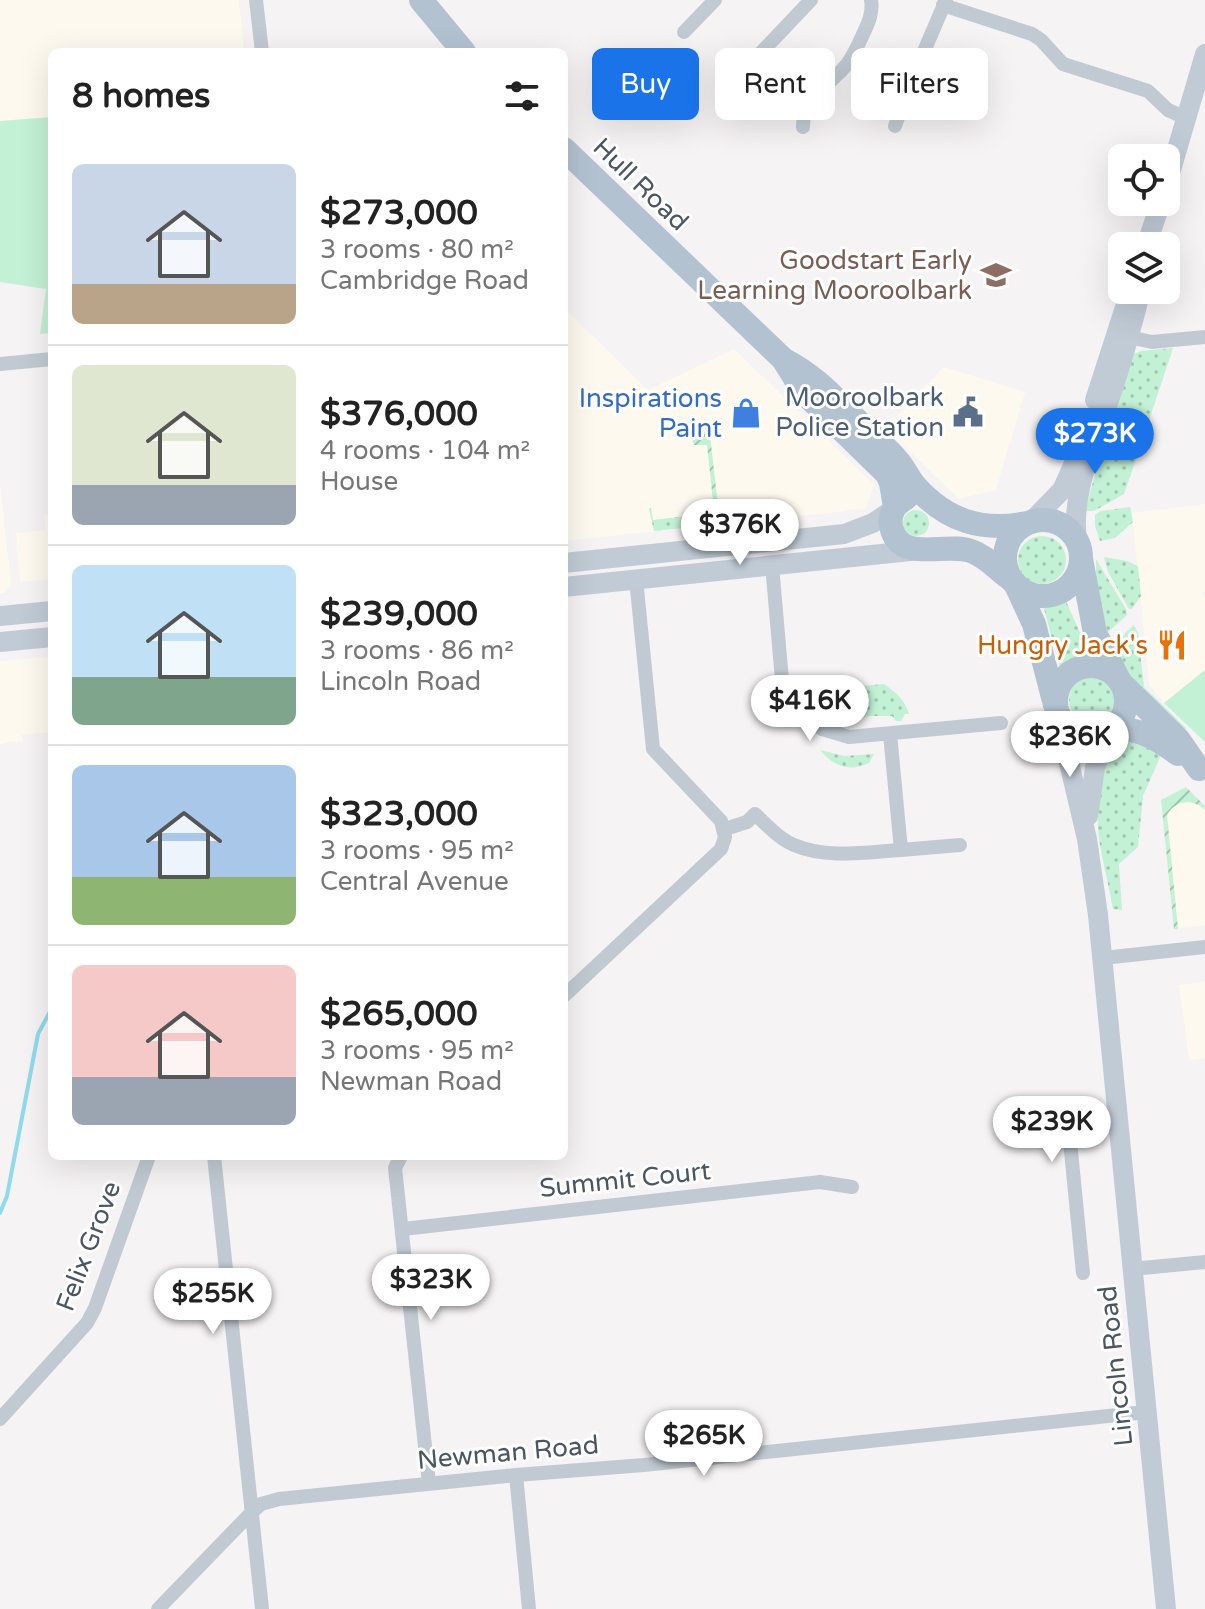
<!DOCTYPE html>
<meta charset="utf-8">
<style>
body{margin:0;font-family:"Varela Round",sans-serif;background:#f6f6f6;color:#222;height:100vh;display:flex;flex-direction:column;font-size:30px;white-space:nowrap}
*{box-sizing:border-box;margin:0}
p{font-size:26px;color:#767676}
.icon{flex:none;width:44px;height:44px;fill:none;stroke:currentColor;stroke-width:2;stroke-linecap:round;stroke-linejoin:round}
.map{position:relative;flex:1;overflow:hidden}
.sheet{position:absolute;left:48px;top:48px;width:520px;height:1112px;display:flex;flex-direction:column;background:#fff;border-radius:12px;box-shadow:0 8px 32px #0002}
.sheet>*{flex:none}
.banner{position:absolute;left:592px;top:48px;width:492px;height:72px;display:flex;gap:16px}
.tools{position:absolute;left:1108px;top:144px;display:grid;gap:16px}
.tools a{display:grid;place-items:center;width:72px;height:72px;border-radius:12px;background:#fff;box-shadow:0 8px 32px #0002;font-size:40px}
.price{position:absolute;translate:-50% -68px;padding:0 18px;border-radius:28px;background:#fff;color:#222;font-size:26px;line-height:52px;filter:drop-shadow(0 2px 4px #0008)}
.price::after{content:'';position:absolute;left:50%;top:48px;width:24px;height:18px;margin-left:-12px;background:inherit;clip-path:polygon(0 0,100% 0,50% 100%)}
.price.on{background:#1a73e8;color:#fff}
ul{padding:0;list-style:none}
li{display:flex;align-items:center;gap:24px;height:200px;padding:0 24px}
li+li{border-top:2px solid #e0e0e0}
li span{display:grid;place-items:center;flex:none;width:224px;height:160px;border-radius:12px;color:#555}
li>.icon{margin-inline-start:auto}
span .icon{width:96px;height:96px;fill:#fffc;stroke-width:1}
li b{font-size:34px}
h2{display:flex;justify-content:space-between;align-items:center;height:96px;padding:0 24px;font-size:34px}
.tag{padding:0 28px;border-radius:12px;background:#fff;box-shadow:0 8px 32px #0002;font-size:28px;line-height:72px}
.tag.on{background:#1a73e8;color:#fff}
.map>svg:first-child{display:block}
.commercial{fill:#fdf9ef}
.grass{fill:url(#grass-dots)}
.park{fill:#c3f1d5}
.garden{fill:url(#garden-furrows)}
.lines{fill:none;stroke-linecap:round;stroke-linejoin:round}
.stream{stroke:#90daee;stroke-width:4}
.minor{stroke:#c1cad2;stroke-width:14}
.secondary{stroke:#c1cbd6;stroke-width:20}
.primary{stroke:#b3c2d1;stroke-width:24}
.labels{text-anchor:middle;stroke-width:6;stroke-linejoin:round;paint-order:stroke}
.street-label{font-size:26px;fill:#4a5661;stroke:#fff}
.education-label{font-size:26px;fill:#785e54;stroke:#fff;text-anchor:end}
.service-label{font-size:26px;fill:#4e5e75;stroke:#fff;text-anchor:end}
.shop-label{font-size:26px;fill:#366cbe;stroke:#fff;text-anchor:end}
.food-label{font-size:26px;fill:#c56008;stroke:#fff;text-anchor:end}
</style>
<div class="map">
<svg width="1205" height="1609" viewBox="0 0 1205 1609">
<defs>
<pattern id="grass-dots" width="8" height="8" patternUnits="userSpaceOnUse" patternTransform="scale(2)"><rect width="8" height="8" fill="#c3f1d5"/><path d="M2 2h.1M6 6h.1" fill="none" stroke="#a0c6b0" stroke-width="1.8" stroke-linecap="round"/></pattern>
<pattern id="garden-furrows" width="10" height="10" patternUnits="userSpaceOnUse" patternTransform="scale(2)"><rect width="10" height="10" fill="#c3f1d5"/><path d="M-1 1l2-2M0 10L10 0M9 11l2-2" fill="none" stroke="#a0c6b0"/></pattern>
</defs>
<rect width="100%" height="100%" fill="#f5f3f3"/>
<path class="commercial" d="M0,0H239L244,52H52V117L0,121Z
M564,308L648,390L734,349L874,484L866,509L564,541Z
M944,367L1025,392L996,490L959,499L885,428Z
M0,482L11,585L5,593H0Z
M1205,504V592L1202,593L1205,599V670L1164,703L1149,685L1132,513Z
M52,514V579L20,582L16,533L45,530L44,515Z
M52,657V732L22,735L23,741L0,744V661Z
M1186,787L1205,806V926L1174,929L1161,800Z
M1205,982V1058L1189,1060L1179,985Z"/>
<path class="grass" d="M1173,348L1144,435L1114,422L1112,419L1131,355L1141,351Z
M1109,434L1140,448L1124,494L1094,511H1085L1106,435Z
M1130,507L1133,522L1115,538L1100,541L1095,526V515L1101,511Z
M651,508L653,520L702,514L704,526L654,531L649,509Z
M903 523a13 13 0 1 1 26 0a13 13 0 1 1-26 0Z
M1018 560a24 24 0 1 1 48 0a24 24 0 1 1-48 0Z
M1104,557L1127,561L1138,566L1141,596L1132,609H1129L1108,572Z
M1096,559L1126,609L1127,615L1107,633L1096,578Z
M1065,599L1090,655L1074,658L1060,668L1043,605Z
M1134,625L1138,633L1144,687L1186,728L1182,732C1164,715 1116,672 1119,646C1121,636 1127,631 1134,625Z
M1069 700a24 24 0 1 1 48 0a24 24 0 1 1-48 0Z
M884,684C897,693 904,699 909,714H905L901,721H896L892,716H868L845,723L819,711L831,695V689Z
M1130,737L1162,753L1143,796L1138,847L1119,864L1122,910L1113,909C1104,856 1088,823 1105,769C1110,753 1112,742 1130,737Z
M820,750L844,756L874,754L869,763C849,772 834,767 820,750Z"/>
<path class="park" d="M52,117V333L40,334L46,289L0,282V121Z
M1205,670V742L1164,703Z"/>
<path class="garden" d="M689,425L710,435L720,524L707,526L705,502L713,501L707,445H694Z
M1186,787L1205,806V810C1193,798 1175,800 1167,815L1178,929H1174L1161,800Z"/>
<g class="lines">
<path class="stream" d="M0,1213L7,1196L38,1034L52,1008"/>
<path class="minor" d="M256,0L262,52
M943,5L1032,34L1041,40L1063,64L1148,91L1168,110L1186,118
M684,32L715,0
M736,79L811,0
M895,126L910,84L946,0
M803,127C802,98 831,85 848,63C855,53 860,41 865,30C870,20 873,11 871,0
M1129,337L1152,342L1205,337
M0,364L52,359
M772,565L782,680L794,707L822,729L849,737L1001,723
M725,829L747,822L755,814C767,825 779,839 794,845C827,859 866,852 901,850L890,734
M901,850L960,845
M1103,958L1205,947
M564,996L721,849L725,837L721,821L653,749L636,579
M214,1156L262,1609
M401,1156L395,1168L429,1483
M403,1229L820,1182L852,1187
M1132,1269L1205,1262
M1083,1273L1069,1131C1080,1118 1102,1120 1118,1119
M0,1419L87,1323L95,1308L149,1156
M516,1475L529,1609
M158,1609L251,1513L261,1504L279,1499L516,1475L644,1465L1146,1412"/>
<path class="secondary" d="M1166,187L1205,54
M1146,246L1161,202
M1095,400L1128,298
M1031,522L1062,490L1080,450
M1078,545C1068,498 1095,441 1110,397C1122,362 1132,326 1141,290
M564,563L844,534L873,523L894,509
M564,587L920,550
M0,616L52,611
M0,642L52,637
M1058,716L1087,839L1098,915L1166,1609
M1088,816L1095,768L1108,730"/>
<path class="primary" d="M421,0L464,52
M564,149L783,359L805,394L887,474L891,483L895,507
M783,359C819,378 834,398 863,426C874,438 888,448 898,461C905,469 909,479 916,487C947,521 982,532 1027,523
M906,498C900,502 895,505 893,511C890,517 890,524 892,530C902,563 947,542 971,551C988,557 998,571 1012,580
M1005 558a38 38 0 1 1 76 0a38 38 0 1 1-76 0Z
M1081,559L1095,633L1118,678
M1015,583L1034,624L1055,705
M1056 701a35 35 0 1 1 70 0a35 35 0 1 1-70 0Z
M1120,682L1178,739L1199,769
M1110,729C1138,727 1156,738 1178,754"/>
</g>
<defs>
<g id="school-bare" transform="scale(2.4)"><path d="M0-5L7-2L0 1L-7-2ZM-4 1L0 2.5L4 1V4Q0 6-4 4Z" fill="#8d6e63" stroke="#fff" stroke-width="2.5" paint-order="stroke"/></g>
<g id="civic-bare" transform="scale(2.4)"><path d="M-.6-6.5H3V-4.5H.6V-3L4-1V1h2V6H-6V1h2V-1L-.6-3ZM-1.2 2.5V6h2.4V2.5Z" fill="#5c6f8a" stroke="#fff" stroke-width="2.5" paint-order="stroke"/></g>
<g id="shop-bare" transform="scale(2.4)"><path d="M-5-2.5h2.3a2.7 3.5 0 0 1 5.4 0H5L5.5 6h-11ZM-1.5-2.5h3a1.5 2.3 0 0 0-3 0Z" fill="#3f7fe0" stroke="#fff" stroke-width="2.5" paint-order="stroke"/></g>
<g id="restaurant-bare" transform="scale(2.4)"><path d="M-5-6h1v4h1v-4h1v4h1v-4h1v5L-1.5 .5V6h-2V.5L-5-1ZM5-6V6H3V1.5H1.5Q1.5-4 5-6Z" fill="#e8710a" stroke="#fff" stroke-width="2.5" paint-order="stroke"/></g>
</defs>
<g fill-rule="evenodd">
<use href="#school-bare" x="996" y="275"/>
<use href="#civic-bare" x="968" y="412"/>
<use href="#shop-bare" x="746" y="413"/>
<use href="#restaurant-bare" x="1172" y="645"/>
</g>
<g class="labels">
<g class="street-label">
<text transform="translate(641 184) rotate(44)" y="9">Hull Road</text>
<text transform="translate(625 1179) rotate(-6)" y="9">Summit Court</text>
<text transform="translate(88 1246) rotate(-69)" y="9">Felix Grove</text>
<text transform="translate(1115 1366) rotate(-96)" y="9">Lincoln Road</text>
<text transform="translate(508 1452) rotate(-5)" y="9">Newman Road</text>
</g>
<g class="education-label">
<text x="972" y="269">Goodstart Early<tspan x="972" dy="30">Learning Mooroolbark</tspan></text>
</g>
<g class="service-label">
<text x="944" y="406">Mooroolbark<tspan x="944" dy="30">Police Station</tspan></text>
</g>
<g class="shop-label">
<text x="722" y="407">Inspirations<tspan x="722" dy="30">Paint</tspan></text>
</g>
<g class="food-label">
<text x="1148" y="654">Hungry Jack's</text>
</g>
</g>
</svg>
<div class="tools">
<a><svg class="icon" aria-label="locate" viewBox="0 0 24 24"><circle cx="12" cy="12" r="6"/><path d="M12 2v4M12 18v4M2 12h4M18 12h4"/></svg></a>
<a><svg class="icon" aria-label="layers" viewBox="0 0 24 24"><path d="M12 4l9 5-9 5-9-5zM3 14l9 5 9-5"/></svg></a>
</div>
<b class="price on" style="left:1095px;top:476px">$273K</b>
<b class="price" style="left:740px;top:567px">$376K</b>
<b class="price" style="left:810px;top:743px">$416K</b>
<b class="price" style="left:1070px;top:779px">$236K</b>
<b class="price" style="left:1052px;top:1164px">$239K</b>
<b class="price" style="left:431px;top:1322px">$323K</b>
<b class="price" style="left:213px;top:1336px">$255K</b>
<b class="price" style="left:704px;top:1478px">$265K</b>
<div class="banner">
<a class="tag on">Buy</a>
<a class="tag">Rent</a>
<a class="tag">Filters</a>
</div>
<section class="sheet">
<h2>8 homes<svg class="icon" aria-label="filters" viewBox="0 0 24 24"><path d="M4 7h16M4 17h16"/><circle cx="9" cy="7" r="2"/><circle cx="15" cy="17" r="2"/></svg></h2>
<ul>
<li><span style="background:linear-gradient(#c9d6e8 75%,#b9a48a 0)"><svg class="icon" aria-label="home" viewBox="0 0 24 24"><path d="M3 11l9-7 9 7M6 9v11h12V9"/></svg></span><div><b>$273,000</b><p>3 rooms · 80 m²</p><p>Cambridge Road</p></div></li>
<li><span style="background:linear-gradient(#dfe7d0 75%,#9aa5b1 0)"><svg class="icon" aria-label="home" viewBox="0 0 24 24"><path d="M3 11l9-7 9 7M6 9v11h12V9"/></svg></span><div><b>$376,000</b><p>4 rooms · 104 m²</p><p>House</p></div></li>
<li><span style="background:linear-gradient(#bfe0f5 70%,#7fa58c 0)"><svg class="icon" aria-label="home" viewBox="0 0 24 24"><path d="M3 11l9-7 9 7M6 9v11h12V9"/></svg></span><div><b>$239,000</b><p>3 rooms · 86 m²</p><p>Lincoln Road</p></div></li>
<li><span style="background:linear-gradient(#a9c7e8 70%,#8fb573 0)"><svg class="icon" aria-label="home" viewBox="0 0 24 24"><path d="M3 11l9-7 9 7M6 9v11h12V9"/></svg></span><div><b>$323,000</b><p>3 rooms · 95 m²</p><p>Central Avenue</p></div></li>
<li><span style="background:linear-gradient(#f6c9c9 70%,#9aa5b1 0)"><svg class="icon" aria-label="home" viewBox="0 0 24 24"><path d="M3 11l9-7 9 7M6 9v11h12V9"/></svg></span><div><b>$265,000</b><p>3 rooms · 95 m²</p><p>Newman Road</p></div></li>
</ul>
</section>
</div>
